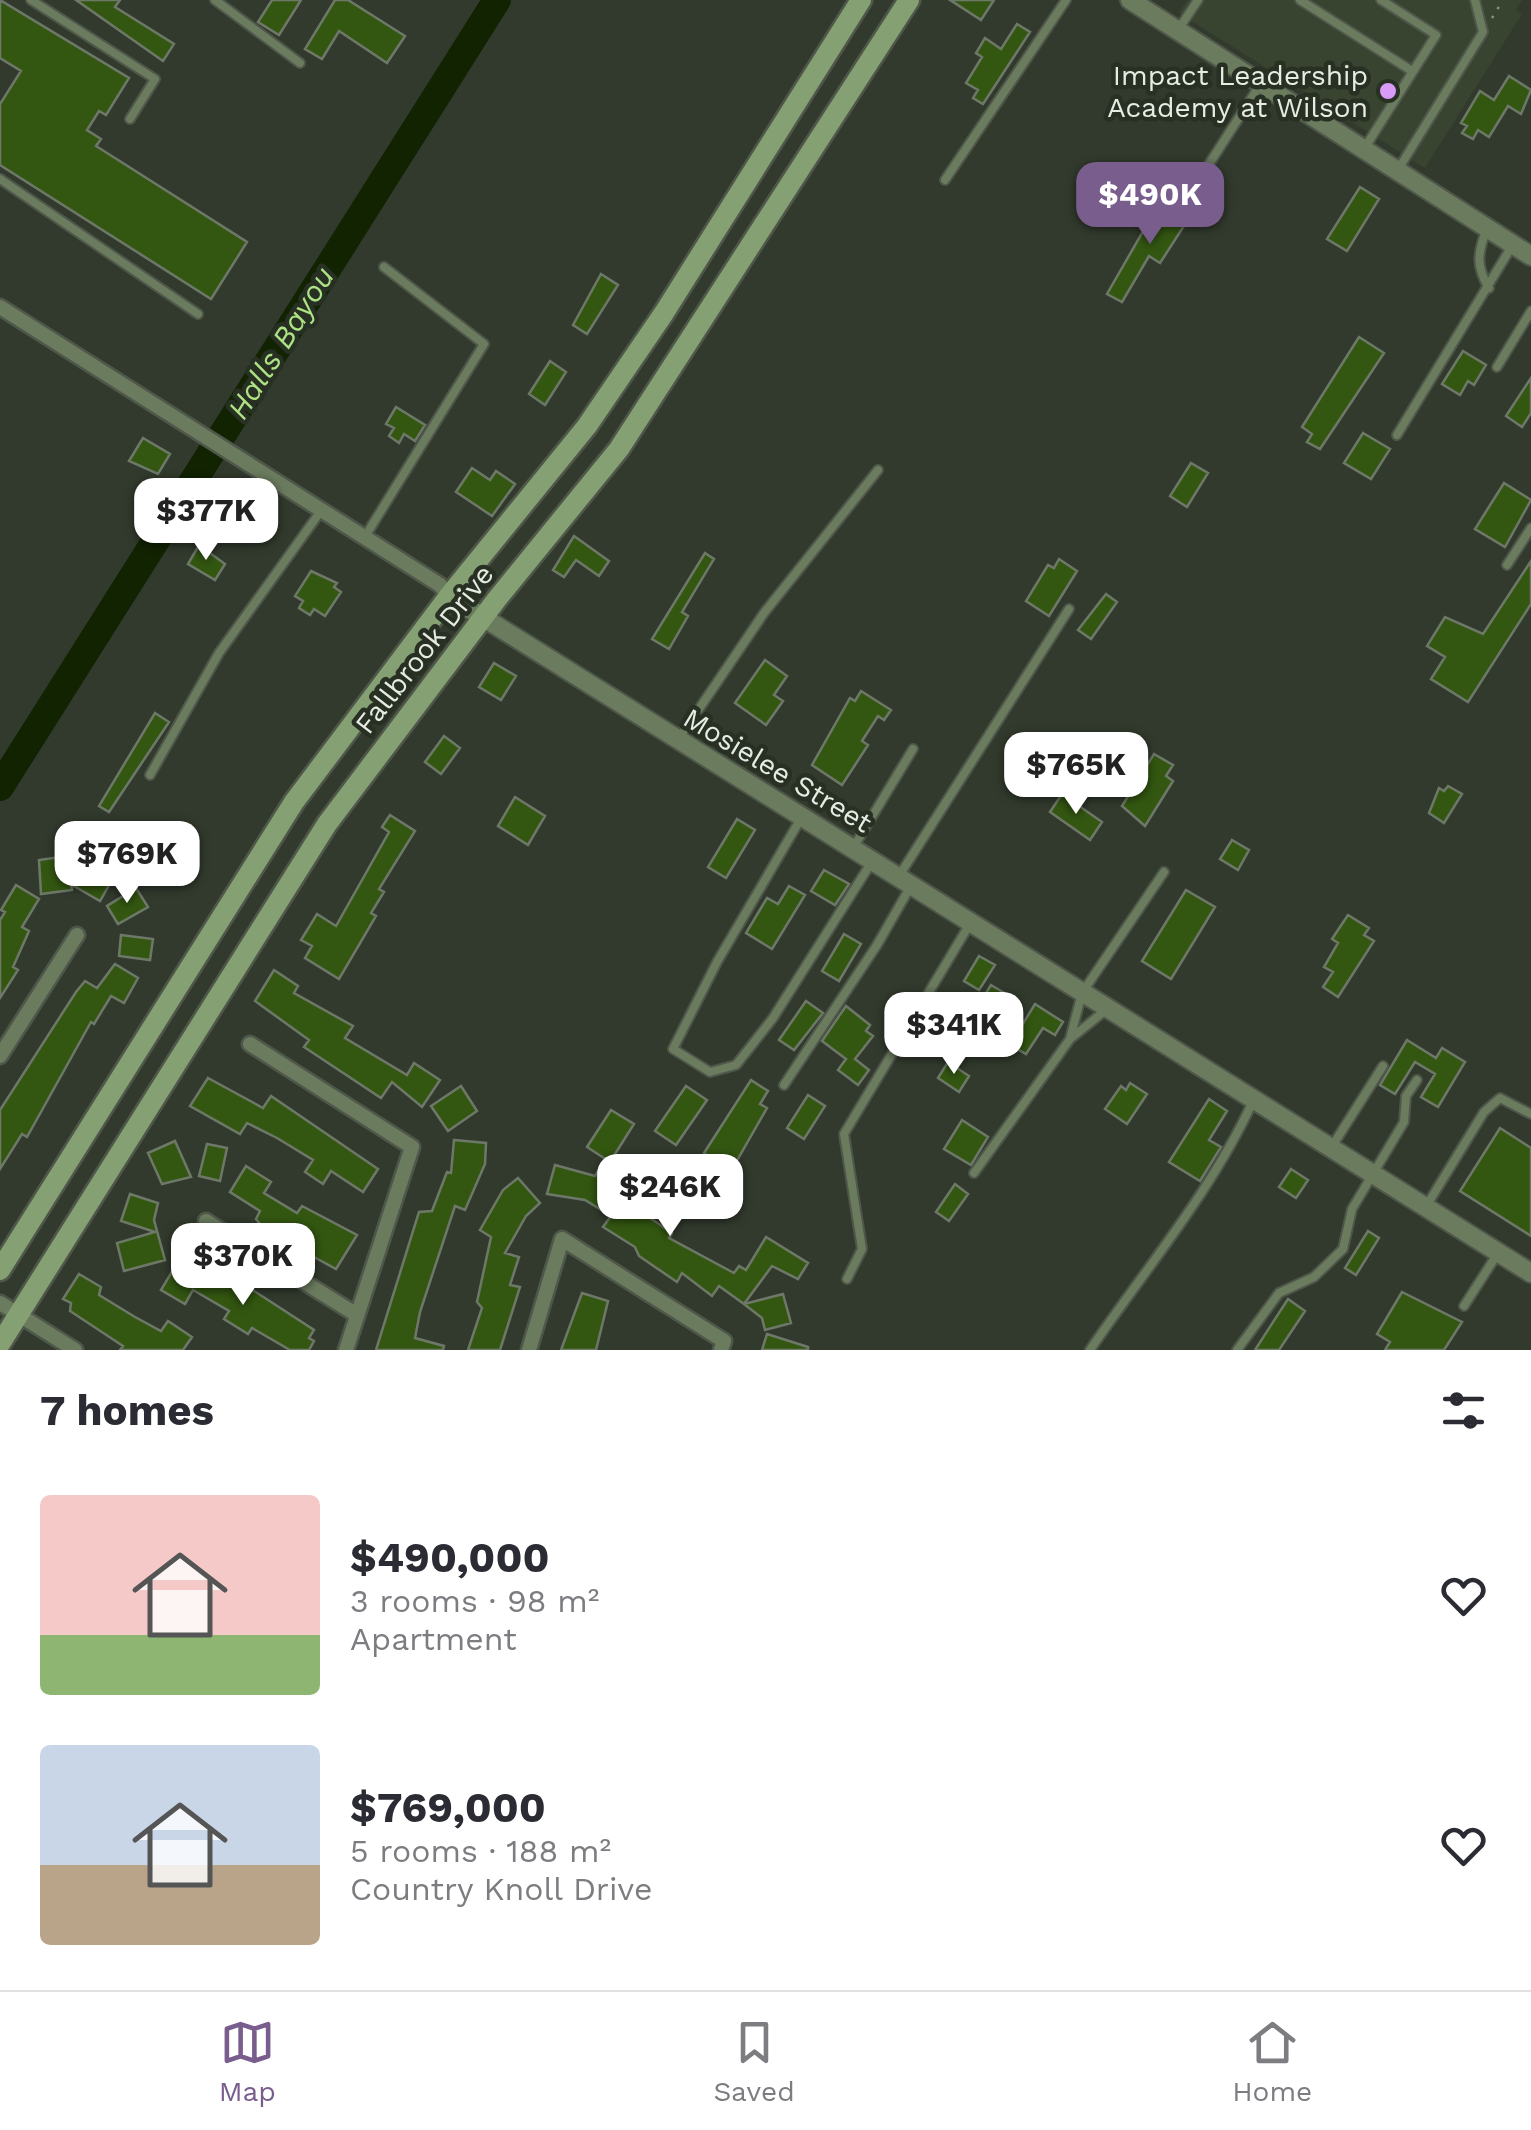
<!DOCTYPE html>
<meta charset="utf-8">
<style>
body{margin:0;font-family:"Work Sans",sans-serif;background:#f7f7f7;color:#2b2b33;height:100vh;display:flex;flex-direction:column;font-size:38px;white-space:nowrap}
*{box-sizing:border-box;margin:0}
p{font-size:32px;color:#7c7c81}
.icon{flex:none;width:55px;height:55px;fill:none;stroke:currentColor;stroke-width:2;stroke-linecap:round;stroke-linejoin:round}
.map{position:relative;height:1350px;overflow:hidden}
.details{display:flex;flex-direction:column;background:#fff;flex:1}
.details>*{flex:none}
.price{position:absolute;translate:-50% -85px;padding:0 22px;border-radius:20px;background:#fff;color:#222;font-size:32px;line-height:65px;filter:drop-shadow(0 2px 5px #0008)}
.price::after{content:'';position:absolute;left:50%;top:60px;width:30px;height:22px;margin-left:-15px;background:inherit;clip-path:polygon(0 0,100% 0,50% 100%)}
.price.selected{background:#795d8c;color:#fff}
ul{padding:0;list-style:none}
li{display:flex;align-items:center;gap:30px;height:250px;padding:0 40px}
li span{display:grid;place-items:center;flex:none;width:280px;height:200px;border-radius:10px;color:#555}
li>.icon{margin-inline-start:auto}
span .icon{width:120px;height:120px;fill:#fffc;stroke-width:1}
li b{font-size:42px}
h2{display:flex;justify-content:space-between;align-items:center;height:120px;padding:0 40px;font-size:42px}
.menu{display:flex;justify-content:space-around;align-items:center;height:140px;border-top:2px solid #e1e1e2;background:#fff;font-size:28px;color:#7c7c81}
.menu a{display:grid;justify-items:center;gap:5px}
.menu .selected{color:#795d8c}
.map>svg:first-child{display:block}
.built{fill:#384330}
.lines{fill:none;stroke-linecap:round;stroke-linejoin:round}
.river{stroke:#112301;stroke-width:28}
.building{fill:#335711;stroke:#6e7869;stroke-width:2.5}
.service-casing{stroke:#4f564a;stroke-width:12}
.minor-casing{stroke:#4f564a;stroke-width:19}
.tertiary-casing{stroke:#4f564a;stroke-width:22}
.secondary-casing{stroke:#4f564a;stroke-width:25}
.path{stroke:#878e83;stroke-width:2.5;stroke-dasharray:2.5 8;stroke-linecap:butt}
.service{stroke:#6a7b5e;stroke-width:8}
.minor{stroke:#6a7b5e;stroke-width:14}
.tertiary{stroke:#6a7b5e;stroke-width:18}
.secondary{stroke:#85a173;stroke-width:20}
.poi-dot{fill:#d89bf8;stroke:#283023;stroke-width:4}
.labels{text-anchor:middle;stroke-width:9;stroke-linejoin:round;paint-order:stroke}
.poi-label{font-size:28px;fill:#e6ece3;stroke:#283023;text-anchor:end}
.street-label{font-size:28px;fill:#e6ece3;stroke:#283023}
.water-label{font-size:30px;font-style:italic;fill:#ade385;stroke:#283023}
</style>
<div class="map">
<svg width="1531" height="1350" viewBox="0 0 1531 1350">
<rect width="100%" height="100%" fill="#323a2d"/>
<path class="built" d="M1187,0H1522L1516,10L1522,14L1425,168L1179,13Z"/>
<g class="lines">
<path class="river" d="M0,787L497,0"/>
</g>
<path class="building" d="M0,0L129,78L106,115L99,111L87,130L101,139L96,146L247,242L211,299L0,165V104L21,71L0,58Z
M76,0H120L115,7L174,44L163,61Z
M272,0H301L279,35L258,22Z
M335,0H348L405,36L387,63L339,31L322,59L305,49Z
M950,0H994L981,20Z
M1017,24L1030,32L983,104L973,98L978,90L966,83L982,57L976,53L985,38L1001,49Z
M1509,76L1531,90L1521,114L1508,106L1489,137L1478,130L1473,139L1462,133L1467,126L1461,123L1480,91L1494,100Z
M1360,187L1379,199L1347,251L1327,239Z
M1161,200L1189,218L1160,263L1149,256L1122,302L1107,294Z
M601,274L618,285L587,334L573,325Z
M1359,337L1384,353L1320,449L1307,442L1312,434L1302,427Z
M1463,351L1486,365L1474,385L1468,381L1460,395L1442,384Z
M550,361L566,372L545,405L529,394Z
M1531,378V413L1522,427L1506,416Z
M396,407L425,425L415,441L404,434L399,443L389,436L394,428L386,424Z
M1363,433L1390,449L1371,479L1344,463Z
M143,438L170,454L158,474L129,461Z
M1191,463L1208,473L1187,507L1170,496Z
M472,468L490,480L496,471L515,484L492,516L456,492Z
M1504,483L1531,500L1505,547L1475,529Z
M574,536L609,561L599,576L576,560L564,577L553,570Z
M199,545L225,564L215,580L188,564Z
M705,553L714,559L682,612L688,616L669,649L652,639Z
M1059,559L1077,571L1049,616L1026,601L1048,565L1054,568Z
M1531,561V604L1468,702L1431,679L1445,657L1427,646L1445,617L1483,634Z
M311,571L337,583L334,587L341,592L325,616L314,609L310,615L299,608L303,601L295,596Z
M1106,594L1117,602L1091,639L1078,630Z
M765,660L787,676L774,695L783,701L766,725L735,703Z
M494,663L516,676L501,700L479,687Z
M861,691L891,710L884,720L878,716L862,741L868,745L842,785L812,765L850,698L855,701Z
M155,713L169,722L109,812L99,806Z
M444,736L460,748L441,774L425,762Z
M1154,754L1173,765L1166,776L1173,781L1145,826L1122,806Z
M1448,786L1462,794L1444,823L1429,813L1439,788L1444,791Z
M1062,794L1102,822L1090,840L1050,812Z
M515,797L545,816L528,845L498,826Z
M390,815L415,831L379,889L384,892L371,913L376,916L339,979L305,958L312,946L301,940L317,914L336,926L389,832L382,827Z
M737,819L755,830L726,878L708,867Z
M1232,840L1249,850L1238,870L1220,859Z
M68,856L72,890L41,894L39,860Z
M91,858L116,873L100,901L74,886Z
M824,870L849,884L835,905L811,891Z
M16,885L39,899L22,927L29,931L13,967L18,970L0,998V920L5,912L1,910Z
M789,886L805,895L772,949L746,933L767,898L778,904Z
M136,888L148,907L118,924L107,906Z
M1186,890L1215,907L1171,979L1142,961Z
M1348,915L1369,928L1364,935L1374,941L1338,997L1323,987L1333,972L1324,967L1338,943L1332,939Z
M844,934L861,944L839,981L822,971Z
M121,935L153,939L150,960L119,956Z
M979,956L995,965L979,990L964,981Z
M115,964L138,978L124,1003L111,996L94,1024L91,1022L27,1137L22,1134L0,1169V1110L76,992L85,981L97,988Z
M274,970L298,986L294,993L353,1026L345,1038L407,1075L414,1063L440,1080L422,1107L392,1082L381,1098L304,1047L309,1040L255,1001Z
M991,985L1011,997L995,1023L975,1011Z
M806,1001L823,1013L794,1050L779,1040Z
M1035,1004L1063,1022L1055,1035L1043,1028L1026,1054L1010,1045Z
M846,1006L870,1025L866,1031L873,1036L855,1059L869,1070L858,1085L838,1070L846,1059L822,1041Z
M1407,1040L1436,1058L1442,1048L1465,1062L1438,1107L1421,1097L1435,1074L1415,1062L1395,1094L1380,1085Z
M948,1062L969,1076L959,1092L938,1078Z
M208,1078L263,1108L271,1096L378,1169L363,1192L331,1171L323,1184L305,1172L313,1160L277,1138L247,1123L240,1134L190,1106Z
M751,1080L768,1091L760,1104L767,1108L731,1171L704,1153Z
M1130,1083L1147,1094L1127,1124L1105,1109L1121,1086L1126,1090Z
M461,1086L477,1111L448,1131L431,1106Z
M686,1086L707,1100L676,1145L655,1131Z
M808,1095L825,1106L804,1139L787,1128Z
M1209,1099L1227,1111L1209,1140L1221,1147L1200,1181L1169,1162Z
M611,1110L634,1124L610,1162L587,1147Z
M962,1120L988,1137L971,1165L944,1149Z
M1500,1128L1531,1148V1236L1460,1191Z
M454,1140L486,1143L485,1164L465,1210L455,1206L420,1312L415,1338L444,1346L443,1350H376L419,1212L432,1211L447,1172L451,1173Z
M175,1141L191,1177L162,1184L148,1153Z
M207,1144L227,1148L220,1181L199,1176Z
M555,1165L595,1176L598,1171L623,1187L617,1195L672,1233L669,1238L734,1273L739,1266L746,1270L766,1237L808,1263L798,1279L772,1266L744,1304L719,1286L712,1296L682,1273L677,1282L639,1256L635,1247L603,1227L611,1216L585,1200L547,1194Z
M246,1166L271,1182L264,1193L297,1213L302,1206L357,1235L336,1269L265,1230L256,1219L260,1211L230,1192Z
M1291,1169L1308,1180L1296,1198L1279,1187Z
M518,1178L540,1203L526,1216L505,1253L519,1257L510,1285L520,1287L500,1350H468L482,1308L477,1302L491,1237L480,1230L503,1190Z
M955,1184L968,1194L949,1221L936,1212Z
M130,1194L158,1203L154,1220L165,1260L124,1271L117,1243L155,1232L121,1221Z
M1368,1231L1379,1238L1356,1275L1345,1268Z
M176,1265L206,1283L213,1270L245,1285L314,1330L309,1338L314,1341L309,1350H290L252,1328L248,1334L224,1319L229,1311L193,1290L185,1304L161,1290Z
M79,1274L101,1287L99,1295L135,1317L161,1331L168,1321L192,1337L183,1350H120L123,1346L70,1311L71,1303L63,1299Z
M1402,1292L1462,1322L1444,1350H1385L1390,1342L1377,1334Z
M582,1293L608,1301L596,1350H561Z
M783,1294L791,1323L765,1330L762,1318L744,1304Z
M1288,1299L1305,1311L1279,1350H1255Z
M767,1334L808,1347V1350H762Z"/>
<g class="lines">
<g class="service-casing">
<path id="service" d="M31,0L155,79L130,119
M215,0L300,63
M1300,0L1412,71
M1178,30L1198,0
M1364,149L1436,35L1381,0
M1399,168L1483,32L1475,0
M1202,175L1260,85
M0,179L198,314
M945,180L1066,0
M1487,228C1478,252 1475,265 1489,288
M1497,367L1531,311
M1397,435L1512,246
M366,535L484,344L384,267
M1507,565L1531,528
M680,737L764,613L878,470
M150,775L219,653L323,508
M800,820L717,962L673,1049L710,1072L736,1065L773,1018L873,860
M853,848L913,749
M899,876L1069,609
M1107,1009L1070,1039L1082,993L1164,872
M784,1085L877,945L912,884
M1331,1148L1383,1066
M974,1173L1070,1039
M1427,1205L1484,1112L1500,1098L1531,1114
M847,1279L862,1249L844,1134L971,922
M1464,1306L1498,1253
M1090,1350C1146,1268 1212,1191 1254,1099
M1237,1350L1279,1293L1314,1277L1343,1249L1352,1209L1404,1122L1406,1096L1417,1080"/>
</g>
<g class="minor-casing">
<path id="minor" d="M0,307L440,585L449,596
M250,1044L412,1147L346,1350
M0,1056L77,935
M206,1221L357,1315
M0,1303L75,1350
M529,1350L562,1239L724,1341L721,1350"/>
</g>
<g class="tertiary-casing">
<path id="tertiary" d="M1130,0L1531,256
M449,596L1531,1273"/>
</g>
<g class="secondary-casing">
<path id="secondary" d="M0,1270L294,802L449,596L587,426L664,313L861,0
M0,1344L327,824L497,599L619,449L909,0"/>
</g>
<path class="path" d="M1492,18L1503,0"/>
<use href="#service" class="service"/>
<use href="#minor" class="minor"/>
<use href="#tertiary" class="tertiary"/>
<use href="#secondary" class="secondary"/>
</g>
<circle class="poi-dot" cx="1388" cy="91" r="10"/>
<g class="labels">
<g class="poi-label">
<text x="1368" y="85">Impact Leadership<tspan x="1368" dy="32">Academy at Wilson</tspan></text>
</g>
<g class="street-label">
<text transform="translate(424 649) rotate(-52)" y="10">Fallbrook Drive</text>
<text transform="translate(778 770) rotate(31)" y="10">Mosielee Street</text>
</g>
<g class="water-label">
<text transform="translate(281 343) rotate(-58)" y="10">Halls Bayou</text>
</g>
</g>
</svg>
<b class="price selected" style="left:1150px;top:247px">$490K</b>
<b class="price" style="left:206px;top:563px">$377K</b>
<b class="price" style="left:1076px;top:817px">$765K</b>
<b class="price" style="left:127px;top:906px">$769K</b>
<b class="price" style="left:954px;top:1077px">$341K</b>
<b class="price" style="left:670px;top:1239px">$246K</b>
<b class="price" style="left:243px;top:1308px">$370K</b>
</div>
<section class="details">
<h2>7 homes<svg class="icon" aria-label="filters" viewBox="0 0 24 24"><path d="M4 7h16M4 17h16"/><circle cx="9" cy="7" r="2"/><circle cx="15" cy="17" r="2"/></svg></h2>
<ul>
<li><span style="background:linear-gradient(#f6c9c9 70%,#8fb573 0)"><svg class="icon" aria-label="home" viewBox="0 0 24 24"><path d="M3 11l9-7 9 7M6 9v11h12V9"/></svg></span><div><b>$490,000</b><p>3 rooms · 98 m²</p><p>Apartment</p></div><svg class="icon" aria-label="heart" viewBox="0 0 24 24"><path d="M12 20l-8-8c-3-5 5-10 8-4 3-6 11-1 8 4z"/></svg></li>
<li><span style="background:linear-gradient(#c9d6e8 60%,#b9a48a 0)"><svg class="icon" aria-label="home" viewBox="0 0 24 24"><path d="M3 11l9-7 9 7M6 9v11h12V9"/></svg></span><div><b>$769,000</b><p>5 rooms · 188 m²</p><p>Country Knoll Drive</p></div><svg class="icon" aria-label="heart" viewBox="0 0 24 24"><path d="M12 20l-8-8c-3-5 5-10 8-4 3-6 11-1 8 4z"/></svg></li>
</ul>
</section>
<nav class="menu">
<a class="selected"><svg class="icon" aria-label="map" viewBox="0 0 24 24"><path d="M3 6l6-2 6 2 6-2v14l-6 2-6-2-6 2zM9 4v14M15 6v14"/></svg>Map</a>
<a><svg class="icon" aria-label="saved" viewBox="0 0 24 24"><path d="M7 4h10v16l-5-4-5 4z"/></svg>Saved</a>
<a><svg class="icon" aria-label="home" viewBox="0 0 24 24"><path d="M3 11l9-7 9 7M6 9v11h12V9"/></svg>Home</a>
</nav>
